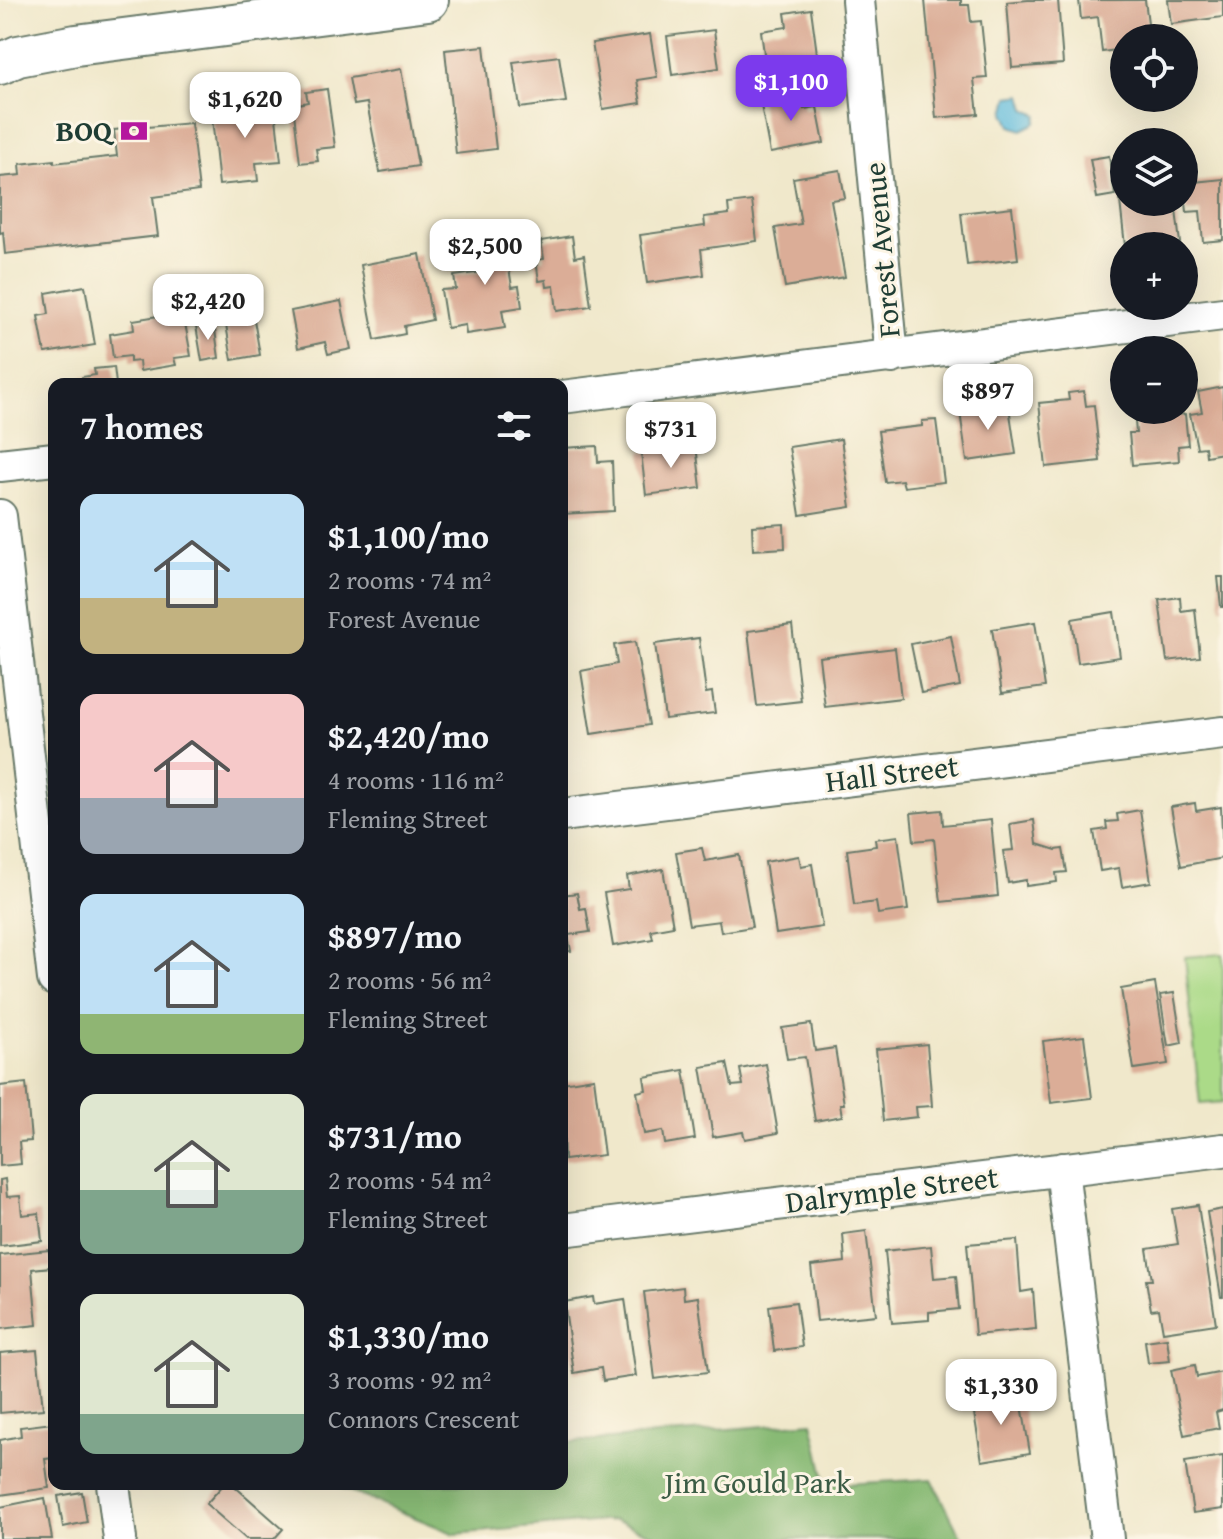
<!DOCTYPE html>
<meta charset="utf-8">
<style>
body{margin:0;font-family:"Gentium Book Plus",serif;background:#20242c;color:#f1f3f6;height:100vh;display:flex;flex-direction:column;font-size:30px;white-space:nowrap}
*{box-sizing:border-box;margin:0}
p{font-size:26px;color:#9ea1a6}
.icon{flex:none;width:44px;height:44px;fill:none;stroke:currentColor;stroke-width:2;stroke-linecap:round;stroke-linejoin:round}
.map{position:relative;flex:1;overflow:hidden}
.panel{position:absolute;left:48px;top:378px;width:520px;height:1112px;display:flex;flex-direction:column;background:#171b24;border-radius:16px;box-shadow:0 8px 32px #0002}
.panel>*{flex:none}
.buttons{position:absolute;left:1110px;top:24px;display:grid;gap:16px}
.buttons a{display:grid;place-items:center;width:88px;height:88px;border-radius:50%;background:#171b24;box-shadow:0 8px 32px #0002;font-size:40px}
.price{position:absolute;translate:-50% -68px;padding:0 18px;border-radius:16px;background:#fff;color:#222;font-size:26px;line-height:52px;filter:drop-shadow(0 2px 4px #0008)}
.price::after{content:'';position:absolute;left:50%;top:48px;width:24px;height:18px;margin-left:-12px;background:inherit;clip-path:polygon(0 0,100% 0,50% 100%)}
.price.selected{background:#7c3aed;color:#fff}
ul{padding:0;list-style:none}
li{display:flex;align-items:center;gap:24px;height:200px;padding:0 32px}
li span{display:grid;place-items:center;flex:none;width:224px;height:160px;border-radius:16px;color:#555}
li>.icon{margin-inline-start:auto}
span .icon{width:96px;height:96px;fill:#fffc;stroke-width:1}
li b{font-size:34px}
h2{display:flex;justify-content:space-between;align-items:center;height:96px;padding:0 32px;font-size:34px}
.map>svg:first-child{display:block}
.green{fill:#abda88;stroke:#658c5e;stroke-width:2}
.forest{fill:#88ba74;stroke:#547c54;stroke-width:2}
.water{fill:#5ebbdd;stroke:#3e7c88;stroke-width:2}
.building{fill:#dbad97}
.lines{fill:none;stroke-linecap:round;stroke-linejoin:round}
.minor-casing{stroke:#687969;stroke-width:36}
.tertiary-casing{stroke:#687969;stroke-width:44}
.minor{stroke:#fff;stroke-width:32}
.tertiary{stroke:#fff;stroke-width:40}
.labels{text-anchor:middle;stroke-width:6;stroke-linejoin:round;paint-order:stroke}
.poi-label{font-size:30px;font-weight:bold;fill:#1f3d34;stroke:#fcf5e5;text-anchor:end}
.street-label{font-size:30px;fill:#1f3d34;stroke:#fcf5e5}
.park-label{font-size:30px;fill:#3b5c45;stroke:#fcf5e5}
</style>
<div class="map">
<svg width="1223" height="1539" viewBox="0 0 1223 1539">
<rect width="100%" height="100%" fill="#fcf5e5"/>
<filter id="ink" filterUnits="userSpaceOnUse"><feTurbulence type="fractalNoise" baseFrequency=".0125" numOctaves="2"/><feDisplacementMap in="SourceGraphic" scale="16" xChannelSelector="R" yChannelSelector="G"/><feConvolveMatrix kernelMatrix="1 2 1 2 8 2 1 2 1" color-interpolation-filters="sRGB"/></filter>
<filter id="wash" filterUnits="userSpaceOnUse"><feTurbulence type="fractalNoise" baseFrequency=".006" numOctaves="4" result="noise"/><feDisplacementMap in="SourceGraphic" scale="32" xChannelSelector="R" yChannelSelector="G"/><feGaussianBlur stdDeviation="1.8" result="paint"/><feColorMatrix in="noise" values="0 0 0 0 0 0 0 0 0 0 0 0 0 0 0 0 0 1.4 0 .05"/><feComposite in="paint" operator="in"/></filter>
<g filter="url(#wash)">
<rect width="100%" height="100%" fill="#f0e8cb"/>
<path class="green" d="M1223,954V1102L1200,1104L1185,957Z"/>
<path class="forest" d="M812,1422L826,1485L932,1479L962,1539H665L614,1520L455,1534L333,1484H562V1443Z"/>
<path class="water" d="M1022,95L1026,109L1038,115L1036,123L1022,130L1011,126L1005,113L1009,97Z"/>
<g id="blocks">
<path class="building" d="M925,0H961V5H969L971,22L981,21L987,78L974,79L978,114L936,118Z
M1028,0H1058L1063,64L1012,68L1007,2Z
M1079,0H1145L1150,38H1124V49L1102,52L1098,17L1081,19Z
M1168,0H1223V17L1171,24Z
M811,9L820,76L768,83L761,31L787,27L785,13Z
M714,30L719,68L672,75L667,36Z
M650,34L657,77L637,80L641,103L603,109L592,43Z
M484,46L496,149L456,154L445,50Z
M559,56L566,102L520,108L513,62Z
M401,69L418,166L380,172L367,103L354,105L349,78Z
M327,89L335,147L316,149L318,161L300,163L293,105L308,102L306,92Z
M801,93L804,109L817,107L824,143L770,153L760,100Z
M274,101L281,161L256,163L258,181L219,185L211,108Z
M191,123L199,191L153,197L158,236L5,254L3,232L0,233V177L21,175L20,164L54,160V163L117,156L114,130Z
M1109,156L1115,195L1097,198L1090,159Z
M840,170L845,198L831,200L845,277L785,287L775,228L801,224L793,178Z
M1223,179V240L1203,242L1200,211L1187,212L1184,183Z
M1124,182V202H1175L1180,243L1125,246L1118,183Z
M752,201L757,241L701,249L704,275L647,283L640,235L705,226L704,217L729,214L728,204Z
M1012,207L1018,259L967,265L961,213Z
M509,226L515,267L509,268L512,287L519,286L522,307L502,310L505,328L466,334L465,325L447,328L441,290L456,289L454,276L483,272L478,231Z
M572,236L575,257L584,255L591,306L557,311L554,286L547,287L546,280L539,281L536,260L544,259L541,241Z
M420,254L432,320L404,326L405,334L375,340L361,265Z
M85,286L95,345L45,353L38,316L49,314L46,293Z
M249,290L260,355L232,360L221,295Z
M341,301L351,349L328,354L325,342L298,348L291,311Z
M183,312L191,356L174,358L176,365L140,371L139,361L130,362V356L113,358L110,334L134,330L133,320Z
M214,323L219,358L202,361L196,326Z
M114,367L116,384H82V377L95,375L94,369Z
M1223,387V453L1206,456L1205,447L1197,448L1190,414L1202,412L1198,392Z
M1084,391L1086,406L1094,405L1100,461L1046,467L1039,403L1069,400L1068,393Z
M1008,400L1016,454L967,461L960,412L991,407L990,402Z
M1134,410H1168L1169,416L1185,414L1188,445L1178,446L1179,461L1132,465L1129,433H1136Z
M936,420L944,482L904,487L902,480L885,482L878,431L922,426V421Z
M841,439L851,507L800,515L789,447Z
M696,445L701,488L646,495L641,452Z
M597,446L598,462L612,461L614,511L562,514V448Z
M784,524L785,548L753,550L752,526Z
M1218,577H1223V607H1221Z
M1180,597L1181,611L1195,609L1200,657L1167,661L1159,600Z
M1114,612L1120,657L1078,663L1072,619Z
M1035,622L1045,687L1002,693L992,629Z
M792,625L801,701L757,706L748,631Z
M951,636L960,686L921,693L911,644Z
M699,638L706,693L712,692L715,713L665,719L655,644Z
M635,642L649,725L591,734L581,671L617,664L614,645Z
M895,648L901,698L825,707L819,657Z
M1195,803L1196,811L1221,807L1223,858L1181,866L1171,807Z
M942,810L943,825L991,820L998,896L941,902L934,839L914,841L911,813Z
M1140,810L1151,882L1122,887L1119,868L1100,871L1094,831L1107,829L1106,822L1118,821L1117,814Z
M1034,820L1037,844L1056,850L1063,849L1067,872L1056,873L1057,882L1026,886V880L1008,883L1003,851L1013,850L1010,824Z
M898,836L908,910L878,914L876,902L854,905L847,850L876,846L875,839Z
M702,848L705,861L739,855L752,927L721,932L719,921L689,925L676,852Z
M799,856L801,866L812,864L822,927L776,934L765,862Z
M663,869L673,926L651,930L653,939L613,946L604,893L629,889L627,876Z
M577,893L580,909L586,908L590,932L568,935L571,951L562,952V895Z
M1155,983L1168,1064L1134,1069L1121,989Z
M1174,993L1182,1043L1168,1046L1160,995Z
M811,1024L815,1051L835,1048L844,1104H840L842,1116L815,1121L805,1057L787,1059L782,1028Z
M1084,1036L1092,1098L1051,1103L1043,1041Z
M927,1044L932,1106L916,1107L917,1117L883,1121L876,1049Z
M727,1063L732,1086L743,1085L740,1069L766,1064L778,1133L745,1139L743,1132L713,1137L701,1067Z
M684,1070L695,1139L665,1144L663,1131L644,1134L637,1092L646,1090L644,1077Z
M594,1078L604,1155L564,1160L562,1083Z
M26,1083L31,1141L19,1142L21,1164L0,1166V1086Z
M5,1179L7,1197L20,1196L22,1215L39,1213L42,1241L0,1246V1180Z
M1198,1205L1216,1324L1163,1332L1159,1309L1151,1310L1146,1280H1152L1147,1249L1178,1244L1172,1209Z
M1223,1209V1297H1221L1207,1212Z
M866,1231L876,1315L817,1321L811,1266L845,1262L843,1234Z
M1017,1240L1021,1292L1033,1290L1036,1329L975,1335L967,1244Z
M931,1246L934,1278L956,1276L959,1309L929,1312V1320L892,1323L885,1251Z
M49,1250L51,1267L32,1269L37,1325L0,1329V1255Z
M683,1287L684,1299L698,1297L708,1372L655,1379L644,1292Z
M593,1297L594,1304L625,1299L636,1376L603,1381L601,1368L574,1373L564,1302Z
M796,1302L802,1347L774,1351L769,1306Z
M1167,1338L1170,1361L1148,1363L1145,1341Z
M37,1350L43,1409L0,1413V1353Z
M1195,1365L1197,1377L1223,1372V1410L1216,1412L1219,1428L1184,1435L1171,1370Z
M1020,1393L1030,1453L982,1461L972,1401Z
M52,1423L54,1458L45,1459L49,1488L0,1495V1440L21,1436L20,1427Z
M1223,1456V1509L1193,1513L1185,1462Z
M224,1484H232L283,1529L274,1539H246L206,1504Z
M82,1492L87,1522L63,1527L58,1496Z
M45,1498L52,1539H0V1507Z"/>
</g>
</g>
<g filter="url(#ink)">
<use href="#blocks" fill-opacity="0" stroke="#687969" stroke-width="2"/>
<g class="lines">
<g class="minor-casing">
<path id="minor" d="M858,0L892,357
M562,397L1223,314
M0,465L54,459
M0,516L54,979
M562,815L1223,733
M1062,1169L1107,1539
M562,1230L1223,1150
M113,1484L120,1539"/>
</g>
<g class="tertiary-casing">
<path id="tertiary" d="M0,64L18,56L76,45L428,0"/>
</g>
<use href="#minor" class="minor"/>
<use href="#tertiary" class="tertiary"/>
</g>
</g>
<defs>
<g id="bank-bare" transform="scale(2.16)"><path d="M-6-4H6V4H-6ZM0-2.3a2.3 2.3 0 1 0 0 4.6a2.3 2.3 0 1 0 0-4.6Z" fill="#b5179e" stroke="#fcf5e5" stroke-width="2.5" paint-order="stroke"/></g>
</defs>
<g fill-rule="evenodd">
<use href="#bank-bare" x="134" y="131"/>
</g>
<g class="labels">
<g class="poi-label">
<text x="112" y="141">BOQ</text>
</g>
<g class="street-label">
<text transform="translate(882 250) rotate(-95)" y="10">Forest Avenue</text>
<text transform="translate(892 774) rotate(-7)" y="10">Hall Street</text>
<text transform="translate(892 1190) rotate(-7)" y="10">Dalrymple Street</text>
</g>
<g class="park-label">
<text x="758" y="1493">Jim Gould Park</text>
</g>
</g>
</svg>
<div class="buttons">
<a><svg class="icon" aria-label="locate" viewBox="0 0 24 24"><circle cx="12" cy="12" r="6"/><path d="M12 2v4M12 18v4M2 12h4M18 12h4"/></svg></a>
<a><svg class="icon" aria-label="layers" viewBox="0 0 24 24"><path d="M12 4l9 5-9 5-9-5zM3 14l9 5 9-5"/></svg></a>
<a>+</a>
<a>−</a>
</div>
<b class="price selected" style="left:791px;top:123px">$1,100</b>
<b class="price" style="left:245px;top:140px">$1,620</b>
<b class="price" style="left:485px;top:287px">$2,500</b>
<b class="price" style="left:208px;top:342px">$2,420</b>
<b class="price" style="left:988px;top:432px">$897</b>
<b class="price" style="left:671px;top:470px">$731</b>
<b class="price" style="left:1001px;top:1427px">$1,330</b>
<section class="panel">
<h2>7 homes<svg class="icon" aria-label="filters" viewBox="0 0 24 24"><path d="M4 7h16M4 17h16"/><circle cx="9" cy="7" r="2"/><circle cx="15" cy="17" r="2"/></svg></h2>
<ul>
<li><span style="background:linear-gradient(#bfe0f5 65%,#c2b280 0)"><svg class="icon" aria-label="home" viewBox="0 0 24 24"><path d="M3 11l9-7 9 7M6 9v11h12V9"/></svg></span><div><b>$1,100/mo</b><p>2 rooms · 74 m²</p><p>Forest Avenue</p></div></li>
<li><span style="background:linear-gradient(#f6c9c9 65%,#9aa5b1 0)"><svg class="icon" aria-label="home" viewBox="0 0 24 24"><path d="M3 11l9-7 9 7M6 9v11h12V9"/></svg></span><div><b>$2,420/mo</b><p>4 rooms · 116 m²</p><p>Fleming Street</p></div></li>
<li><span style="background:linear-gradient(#bfe0f5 75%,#8fb573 0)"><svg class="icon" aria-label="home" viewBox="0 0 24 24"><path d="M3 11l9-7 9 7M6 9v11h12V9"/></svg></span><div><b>$897/mo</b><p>2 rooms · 56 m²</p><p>Fleming Street</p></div></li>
<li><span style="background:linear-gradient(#dfe7d0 60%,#7fa58c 0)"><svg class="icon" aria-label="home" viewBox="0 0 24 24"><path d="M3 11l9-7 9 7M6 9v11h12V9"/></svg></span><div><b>$731/mo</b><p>2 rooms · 54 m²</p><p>Fleming Street</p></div></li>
<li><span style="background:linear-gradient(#dfe7d0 75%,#7fa58c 0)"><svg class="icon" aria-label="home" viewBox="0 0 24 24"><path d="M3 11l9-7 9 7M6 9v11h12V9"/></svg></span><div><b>$1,330/mo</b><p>3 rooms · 92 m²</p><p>Connors Crescent</p></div></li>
</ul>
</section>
</div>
